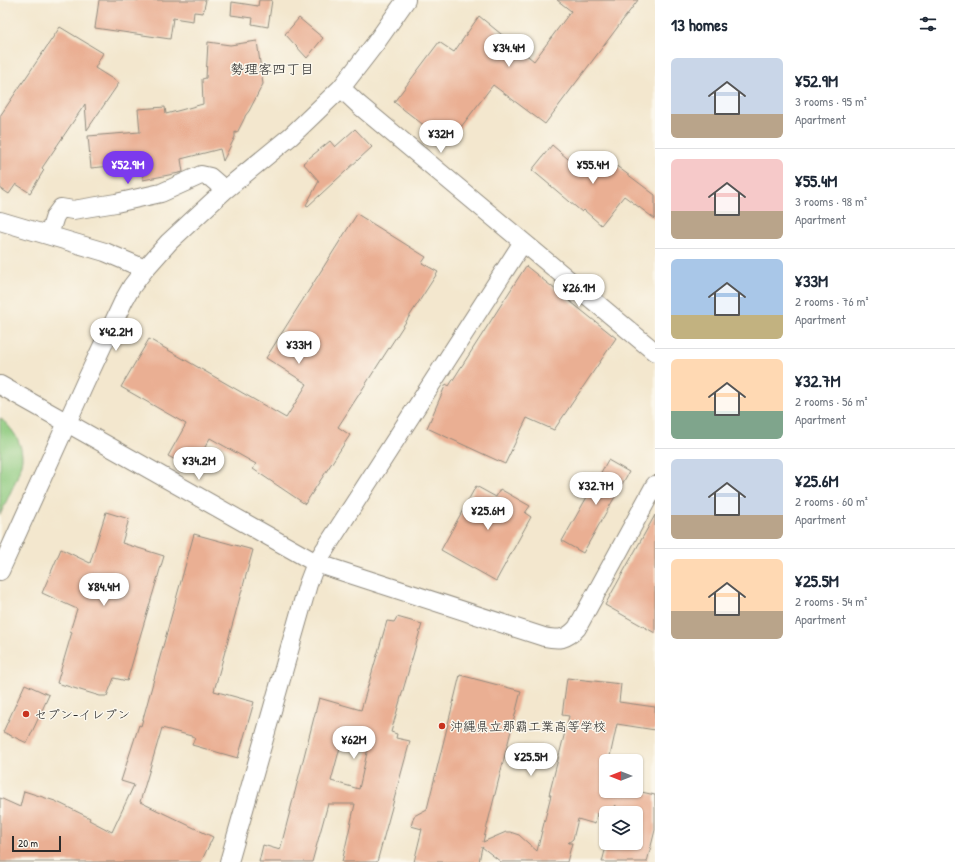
<!DOCTYPE html>
<meta charset="utf-8">
<style>
body{margin:0;font-family:"Patrick Hand","Klee One",sans-serif;background:#f2f2f3;color:#1f2937;height:100vh;display:flex;flex-direction:column;font-size:15px;white-space:nowrap}
*{box-sizing:border-box;margin:0}
p{font-size:13px;color:#747a83}
.icon{flex:none;width:22px;height:22px;fill:none;stroke:currentColor;stroke-width:2;stroke-linecap:round;stroke-linejoin:round}
.map{position:relative;flex:1;overflow:hidden}
.drawer{display:flex;flex-direction:column;background:#fff;width:300px}
.drawer>*{flex:none}
.needle{width:26px;rotate:270deg}
.fabs{position:absolute;left:599px;top:754px;display:grid;gap:8px}
.fabs a{display:grid;place-items:center;width:44px;height:44px;border-radius:6px;background:#fff;box-shadow:0 1px 3px #0004;font-size:20px}
.scale{position:absolute;left:12px;bottom:10px;width:49px;box-sizing:border-box;padding-left:4px;border:2px solid #2b2b2b;border-top:0;font-size:11px;line-height:14px;white-space:nowrap;color:#2b2b2b;-webkit-text-stroke:3px #fbf7ec;paint-order:stroke}
.price{position:absolute;translate:-50% -34px;padding:0 9px;border-radius:14px;background:#fff;color:#222;font-size:13px;line-height:26px;filter:drop-shadow(0 1px 2px #0008)}
.price::after{content:'';position:absolute;left:50%;top:24px;width:12px;height:9px;margin-left:-6px;background:inherit;clip-path:polygon(0 0,100% 0,50% 100%)}
.price.on{background:#7c3aed;color:#fff}
ul{padding:0;list-style:none}
li{display:flex;align-items:center;gap:12px;height:100px;padding:0 16px}
li+li{border-top:1px solid #e0e1e3}
li span{display:grid;place-items:center;flex:none;width:112px;height:80px;border-radius:6px;color:#555}
li>.icon{margin-inline-start:auto}
span .icon{width:48px;height:48px;fill:#fffc;stroke-width:1}
li b{font-size:17px}
h2{display:flex;justify-content:space-between;align-items:center;height:48px;padding:0 16px;font-size:17px}
main{display:flex;flex:1;min-height:0}
.map>svg:first-child{display:block}
.green{fill:#8eca7f;stroke:#5c7a55}
.building{fill:#eaaf93;fill-rule:evenodd}
.lines{fill:none;stroke-linecap:round;stroke-linejoin:round}
.minor-casing{stroke:#8f897c;stroke-width:20}
.minor{stroke:#fff;stroke-width:18}
.poi-dot{fill:#c8321e;stroke:#fbf7ec;stroke-width:1.5}
.labels{text-anchor:middle;stroke-width:3;stroke-linejoin:round;paint-order:stroke}
.poi-label{font-size:13px;fill:#2b2b2b;stroke:#fbf7ec;text-anchor:start}
.neighbourhood-label{font-size:14px;fill:#2b2b2b;stroke:#fbf7ec}
</style>
<main>
<div class="map">
<svg width="655" height="862" viewBox="0 0 655 862">
<rect width="100%" height="100%" fill="#fbf7ec"/>
<filter id="ink" filterUnits="userSpaceOnUse"><feTurbulence type="fractalNoise" baseFrequency=".025" numOctaves="2"/><feDisplacementMap in="SourceGraphic" scale="8" xChannelSelector="R" yChannelSelector="G"/><feConvolveMatrix kernelMatrix="1 2 1 2 8 2 1 2 1" color-interpolation-filters="sRGB"/></filter>
<filter id="wash" filterUnits="userSpaceOnUse"><feTurbulence type="fractalNoise" baseFrequency=".012" numOctaves="4" result="noise"/><feDisplacementMap in="SourceGraphic" scale="16" xChannelSelector="R" yChannelSelector="G"/><feGaussianBlur stdDeviation="0.9" result="paint"/><feColorMatrix in="noise" values="0 0 0 0 0 0 0 0 0 0 0 0 0 0 0 0 0 1.4 0 .05"/><feComposite in="paint" operator="in"/></filter>
<g filter="url(#wash)">
<rect width="100%" height="100%" fill="#f3e7ce"/>
<path class="green" d="M0,418C11,427 21,440 22,455C23,470 6,501 0,515Z"/>
<g id="blocks">
<path class="building" d="M99,0H206L203,13L194,12L193,21L173,18L170,39L95,28Z
M259,0H272L268,27L252,24L253,18L231,15L232,2L258,6Z
M557,0H638L545,124L493,85L448,144L394,102L439,42L454,52L479,16L534,61L571,11Z
M299,18L323,38L307,58L285,34Z
M60,27L103,53L95,68L119,83L87,130L85,104L42,168L44,170L30,193L16,184L9,194L0,188V116Z
M257,41L263,84L249,111L245,116V117L237,133L235,132V137L223,161L220,149L181,159L183,172L179,173L143,180L142,163L91,168L88,136L140,132L138,109L165,107L166,114L203,104L202,79L206,78L208,42L230,45Z
M355,129L372,147L308,206L306,205L319,181L303,163L330,141L335,147Z
M552,145L583,172L598,152L655,195V219L624,196L601,225L584,210L582,212L532,170Z
M357,214L426,257L422,263L438,272L338,427L350,435L305,504L253,469L256,464L210,438L193,469L168,456L186,424L121,387L149,339L286,418L307,384L266,358Z
M526,266L616,338L554,430L527,418L505,464L427,428L446,384L449,386Z
M608,460L629,472L583,553L562,541Z
M476,486L496,497L500,489L530,506L525,513L531,517L496,581L441,550Z
M106,512L129,519L122,543L164,556L136,650L127,681L114,678L107,696H100L57,683L72,632L70,631L77,609L42,593L61,549L90,563Z
M655,515V633L605,605Z
M194,534L253,550L214,691L254,702L238,758L192,745L195,737L162,728L140,802L213,837L201,862H0V798L20,807L24,791L55,801L90,818L89,820L112,832L134,785L121,781L139,725L141,726Z
M397,617L422,624L391,732L397,734L396,738L410,741L377,862H342L355,804H328L312,862H259L263,845L280,850L319,698L361,710L387,621L394,622ZM342,740L368,748L359,789L331,781Z
M460,675L521,691L483,842L506,832H510L519,835L537,851L551,795H549L569,716L562,715L567,678L621,684L619,702L655,707V730L617,724L609,761H606V774L602,791H637L655,795V830L647,862H602L607,843H636V813H614L616,805L606,813H597L595,824L578,819L573,839L568,843H572L567,862H501L482,847L479,862H414L422,829L411,826L414,816L427,809Z
M25,684L49,695L27,743L3,732Z"/>
</g>
</g>
<g filter="url(#ink)">
<use href="#blocks" fill-opacity="0" stroke="#8f897c" stroke-width="1"/>
<g class="lines">
<g class="minor-casing">
<path id="minor" d="M341,88L359,105L655,352
M0,221L105,252L145,269
M49,235L55,216L61,208L73,210L116,203L161,193L201,175L210,177L225,190
M0,385L316,563L544,637C559,640 566,640 577,628L655,485
M0,571L85,383L124,300L132,286L145,269L169,242L225,190L291,136L341,88L375,44L406,0
M229,862L308,584L316,563L523,242"/>
</g>
<use href="#minor" class="minor"/>
</g>
</g>
<g class="poi-dot">
<circle cx="26" cy="714" r="4"/>
<circle cx="442" cy="726" r="4"/>
</g>
<g class="labels">
<g class="poi-label">
<text x="34" y="719">セブン-イレブン</text>
<text x="450" y="731">沖縄県立那覇工業高等学校</text>
</g>
<g class="neighbourhood-label">
<text x="272" y="74">勢理客四丁目</text>
</g>
</g>
</svg>
<div class="fabs">
<a><svg class="needle" viewBox="-14 -14 28 28"><path d="M0-13l5 13h-10z" fill="#e53935"/><path d="M0 13l5-13h-10z" fill="#747a83"/></svg></a>
<a><svg class="icon" aria-label="layers" viewBox="0 0 24 24"><path d="M12 4l9 5-9 5-9-5zM3 14l9 5 9-5"/></svg></a>
</div>
<div class="scale">20 m</div>
<b class="price" style="left:509px;top:68px">¥34.4M</b>
<b class="price" style="left:441px;top:154px">¥32M</b>
<b class="price on" style="left:128px;top:185px">¥52.9M</b>
<b class="price" style="left:593px;top:185px">¥55.4M</b>
<b class="price" style="left:579px;top:308px">¥26.1M</b>
<b class="price" style="left:116px;top:352px">¥42.2M</b>
<b class="price" style="left:299px;top:365px">¥33M</b>
<b class="price" style="left:199px;top:481px">¥34.2M</b>
<b class="price" style="left:596px;top:506px">¥32.7M</b>
<b class="price" style="left:488px;top:531px">¥25.6M</b>
<b class="price" style="left:104px;top:607px">¥84.4M</b>
<b class="price" style="left:354px;top:760px">¥62M</b>
<b class="price" style="left:531px;top:777px">¥25.5M</b>
</div>
<section class="drawer">
<h2>13 homes<svg class="icon" aria-label="filters" viewBox="0 0 24 24"><path d="M4 7h16M4 17h16"/><circle cx="9" cy="7" r="2"/><circle cx="15" cy="17" r="2"/></svg></h2>
<ul>
<li><span style="background:linear-gradient(#c9d6e8 70%,#b9a48a 0)"><svg class="icon" aria-label="home" viewBox="0 0 24 24"><path d="M3 11l9-7 9 7M6 9v11h12V9"/></svg></span><div><b>¥52.9M</b><p>3 rooms · 95 m²</p><p>Apartment</p></div></li>
<li><span style="background:linear-gradient(#f6c9c9 65%,#b9a48a 0)"><svg class="icon" aria-label="home" viewBox="0 0 24 24"><path d="M3 11l9-7 9 7M6 9v11h12V9"/></svg></span><div><b>¥55.4M</b><p>3 rooms · 98 m²</p><p>Apartment</p></div></li>
<li><span style="background:linear-gradient(#a9c7e8 70%,#c2b280 0)"><svg class="icon" aria-label="home" viewBox="0 0 24 24"><path d="M3 11l9-7 9 7M6 9v11h12V9"/></svg></span><div><b>¥33M</b><p>2 rooms · 76 m²</p><p>Apartment</p></div></li>
<li><span style="background:linear-gradient(#ffd9b3 65%,#7fa58c 0)"><svg class="icon" aria-label="home" viewBox="0 0 24 24"><path d="M3 11l9-7 9 7M6 9v11h12V9"/></svg></span><div><b>¥32.7M</b><p>2 rooms · 56 m²</p><p>Apartment</p></div></li>
<li><span style="background:linear-gradient(#c9d6e8 70%,#b9a48a 0)"><svg class="icon" aria-label="home" viewBox="0 0 24 24"><path d="M3 11l9-7 9 7M6 9v11h12V9"/></svg></span><div><b>¥25.6M</b><p>2 rooms · 60 m²</p><p>Apartment</p></div></li>
<li><span style="background:linear-gradient(#ffd9b3 65%,#b9a48a 0)"><svg class="icon" aria-label="home" viewBox="0 0 24 24"><path d="M3 11l9-7 9 7M6 9v11h12V9"/></svg></span><div><b>¥25.5M</b><p>2 rooms · 54 m²</p><p>Apartment</p></div></li>
</ul>
</section>
</main>
